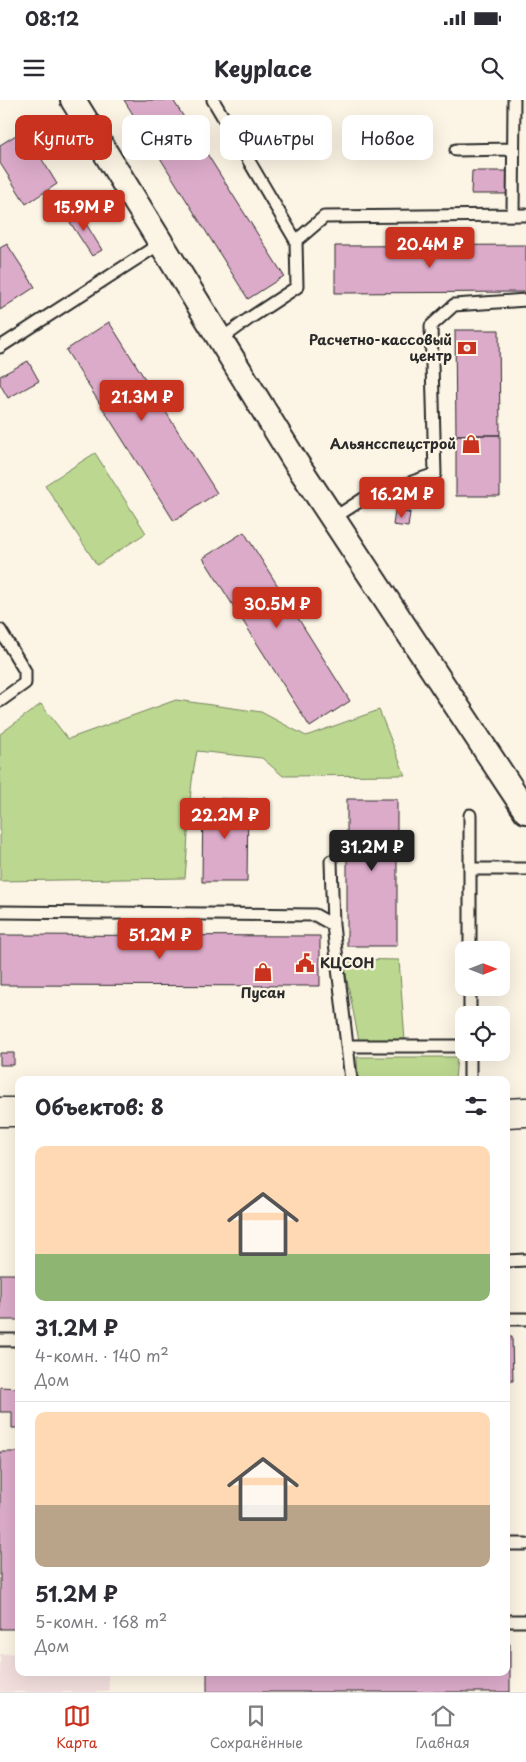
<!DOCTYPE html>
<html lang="ru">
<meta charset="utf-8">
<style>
body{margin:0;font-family:"Playpen Sans",sans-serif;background:#f2f2f3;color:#2b2b33;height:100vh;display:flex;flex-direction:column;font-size:19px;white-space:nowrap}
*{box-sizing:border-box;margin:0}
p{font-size:16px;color:#7c7c81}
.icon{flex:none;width:28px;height:28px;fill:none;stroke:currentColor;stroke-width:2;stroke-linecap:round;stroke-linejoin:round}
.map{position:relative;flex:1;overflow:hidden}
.sheet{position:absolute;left:15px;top:976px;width:495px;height:600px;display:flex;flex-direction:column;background:#fff;border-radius:10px;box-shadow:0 5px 20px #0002}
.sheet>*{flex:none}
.banner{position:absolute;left:15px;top:15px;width:496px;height:45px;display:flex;gap:10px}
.needle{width:32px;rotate:90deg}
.tools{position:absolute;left:455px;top:841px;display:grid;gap:10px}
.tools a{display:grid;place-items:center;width:55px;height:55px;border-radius:10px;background:#fff;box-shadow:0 5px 20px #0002;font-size:25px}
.price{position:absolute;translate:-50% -42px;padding:0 11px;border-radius:5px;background:#c8321e;color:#fff;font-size:16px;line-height:32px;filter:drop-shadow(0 1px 2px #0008)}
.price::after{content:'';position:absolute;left:50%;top:30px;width:15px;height:11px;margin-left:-8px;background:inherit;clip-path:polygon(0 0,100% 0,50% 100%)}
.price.current{background:#222;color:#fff}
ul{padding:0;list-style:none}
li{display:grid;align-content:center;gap:10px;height:265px;padding:0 20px}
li+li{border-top:1px solid #e1e1e2}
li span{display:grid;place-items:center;height:155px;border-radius:10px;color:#555}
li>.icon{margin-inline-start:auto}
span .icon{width:90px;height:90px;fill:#fffc;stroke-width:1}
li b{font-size:21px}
h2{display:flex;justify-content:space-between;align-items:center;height:60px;padding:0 20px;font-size:21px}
.chip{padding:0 18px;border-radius:10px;background:#fff;box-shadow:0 5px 20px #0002;font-size:18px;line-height:45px}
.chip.current{background:#c8321e;color:#fff}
.status{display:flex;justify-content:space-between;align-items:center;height:35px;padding:0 25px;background:#fff;direction:ltr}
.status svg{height:14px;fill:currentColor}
header{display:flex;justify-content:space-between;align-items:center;height:65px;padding:0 20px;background:#fff;font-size:22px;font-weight:700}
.dock{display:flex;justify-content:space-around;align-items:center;height:70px;border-top:1px solid #e1e1e2;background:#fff;font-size:14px;color:#7c7c81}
.dock a{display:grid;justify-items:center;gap:2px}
.dock .current{color:#c8321e}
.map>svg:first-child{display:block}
.built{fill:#f2dfdd}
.green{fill:#bcd890;stroke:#74825e}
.building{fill:#dcabca;stroke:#2b2b2b}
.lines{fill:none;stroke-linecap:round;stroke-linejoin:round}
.lane-casing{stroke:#2b2b2b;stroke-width:15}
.street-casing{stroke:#2b2b2b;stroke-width:28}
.secondary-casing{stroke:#2b2b2b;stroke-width:31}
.lane{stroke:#fcf5e5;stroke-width:11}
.street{stroke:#fcf5e5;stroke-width:24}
.secondary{stroke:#fcf5e5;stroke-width:28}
.labels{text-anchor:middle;stroke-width:4.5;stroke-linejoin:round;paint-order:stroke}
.poi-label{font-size:14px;font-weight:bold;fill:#2b2b2b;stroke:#fcf5e5;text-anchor:end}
</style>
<div class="status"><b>08:12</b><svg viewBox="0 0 49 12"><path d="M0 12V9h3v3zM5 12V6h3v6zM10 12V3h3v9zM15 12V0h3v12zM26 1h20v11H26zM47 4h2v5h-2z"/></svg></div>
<header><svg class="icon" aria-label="menu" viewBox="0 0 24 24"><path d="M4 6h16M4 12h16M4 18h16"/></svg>Keyplace<svg class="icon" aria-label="search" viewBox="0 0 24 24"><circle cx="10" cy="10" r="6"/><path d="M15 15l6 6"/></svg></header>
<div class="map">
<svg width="526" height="1592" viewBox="0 0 526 1592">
<rect width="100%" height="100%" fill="#fcf5e5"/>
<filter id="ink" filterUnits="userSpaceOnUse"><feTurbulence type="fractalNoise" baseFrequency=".02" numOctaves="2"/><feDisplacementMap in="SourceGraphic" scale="10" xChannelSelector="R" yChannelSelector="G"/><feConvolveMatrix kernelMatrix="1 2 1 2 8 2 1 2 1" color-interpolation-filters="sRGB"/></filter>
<g filter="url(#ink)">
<path class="built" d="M19,1553V1572L108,1573L109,1592H0V1554Z"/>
<path class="green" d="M95,353L146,433L97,465L45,385Z
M176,600L261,612L306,636L379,610L405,675L283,676L262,658L197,651C188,692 189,736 185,778L0,781V634L41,604L68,639Z
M343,859L399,860L405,941H359Z
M357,957H457L455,980H358Z"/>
<path class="building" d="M124,0H173L284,176L248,199Z
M24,30L57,84L26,104L0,63V45Z
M472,71H507V94H471Z
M77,109L102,150L92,156L66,116Z
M7,144L35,187L0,210V148Z
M526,145V192L335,193V146Z
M109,222L217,393L174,421L66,250Z
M455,230H499L500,335H456Z
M28,261L39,281L8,298L0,284V276Z
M456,335H500V396H456Z
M396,402L411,404L410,413L395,411Z
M395,411L410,413L408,427L393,425Z
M244,432L350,601L310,627L203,458Z
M203,698L248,699L247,782H202Z
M347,699H397V846H347Z
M0,835L320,836V886L0,885Z
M0,953H14V965H0Z
M0,1174H19V1220H0Z
M506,1237H512L513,1281H506Z
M0,1287L19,1288V1328H12V1312H0Z
M0,1352H19V1529H0Z
M506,1544H510V1592H207V1572H506Z"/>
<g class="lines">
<g class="lane-casing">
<path id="lane" d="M213,0L296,141L297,187L250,218L220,240
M456,50L513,49
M513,115L514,0
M296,141L324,117L526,115
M0,247L161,143
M332,419L363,399L435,374L431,226L454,205L526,200
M0,530L25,571V583L0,601
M331,761L333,825
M470,769H526
M0,812L315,815L333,825L351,980
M470,850V715
M470,888V915
M348,946H464
M470,980V952
M506,1161L526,1160
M506,1219H526
M0,1240H19
M506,1444H526
M506,1521H526"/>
</g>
<g class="street-casing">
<path id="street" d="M73,0L295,361L526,711"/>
</g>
<g class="secondary-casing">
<path id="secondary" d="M0,1012H19
M506,1013L526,1012"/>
</g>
<use href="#lane" class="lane"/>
<use href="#street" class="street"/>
<use href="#secondary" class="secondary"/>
</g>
</g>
<defs>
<g id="bank-bare" transform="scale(1.5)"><path d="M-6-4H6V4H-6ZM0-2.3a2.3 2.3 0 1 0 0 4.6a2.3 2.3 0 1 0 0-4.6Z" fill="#c8321e" stroke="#fcf5e5" stroke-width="2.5" paint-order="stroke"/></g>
<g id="shop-bare" transform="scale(1.5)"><path d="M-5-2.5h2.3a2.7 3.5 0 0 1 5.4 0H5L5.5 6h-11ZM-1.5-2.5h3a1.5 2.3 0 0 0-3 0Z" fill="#c8321e" stroke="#fcf5e5" stroke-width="2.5" paint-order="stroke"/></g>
<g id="civic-bare" transform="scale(1.5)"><path d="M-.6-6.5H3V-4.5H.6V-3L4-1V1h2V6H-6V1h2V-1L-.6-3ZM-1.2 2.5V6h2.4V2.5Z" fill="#c8321e" stroke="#fcf5e5" stroke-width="2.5" paint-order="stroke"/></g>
</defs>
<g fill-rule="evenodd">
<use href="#bank-bare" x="467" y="248"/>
<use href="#shop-bare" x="471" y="344"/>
<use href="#civic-bare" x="305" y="863"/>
<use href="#shop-bare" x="263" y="872"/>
</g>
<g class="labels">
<g class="poi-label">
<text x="452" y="245">Расчетно-кассовый<tspan x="452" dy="16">центр</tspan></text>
<text x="456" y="349">Альянсспецстрой</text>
<text x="320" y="868" text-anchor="start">КЦСОН</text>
<text x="263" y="898" text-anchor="middle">Пусан</text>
</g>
</g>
</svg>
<div class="tools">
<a><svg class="needle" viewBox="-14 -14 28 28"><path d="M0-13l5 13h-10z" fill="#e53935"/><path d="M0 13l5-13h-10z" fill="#7c7c81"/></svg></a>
<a><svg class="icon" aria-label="locate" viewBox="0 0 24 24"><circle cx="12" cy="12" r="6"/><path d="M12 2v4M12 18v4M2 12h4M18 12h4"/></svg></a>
</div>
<b class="price" style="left:84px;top:132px">15.9M ₽</b>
<b class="price" style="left:430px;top:169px">20.4M ₽</b>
<b class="price" style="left:142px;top:322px">21.3M ₽</b>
<b class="price" style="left:402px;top:419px">16.2M ₽</b>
<b class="price" style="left:277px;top:529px">30.5M ₽</b>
<b class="price" style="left:225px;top:740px">22.2M ₽</b>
<b class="price current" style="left:372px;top:772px">31.2M ₽</b>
<b class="price" style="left:160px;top:860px">51.2M ₽</b>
<div class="banner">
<a class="chip current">Купить</a>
<a class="chip">Снять</a>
<a class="chip">Фильтры</a>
<a class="chip">Новое</a>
</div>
<section class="sheet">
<h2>Объектов: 8<svg class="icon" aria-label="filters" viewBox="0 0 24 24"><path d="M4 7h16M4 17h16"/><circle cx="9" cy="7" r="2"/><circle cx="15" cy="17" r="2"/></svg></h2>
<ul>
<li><span style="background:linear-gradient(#ffd9b3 70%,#8fb573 0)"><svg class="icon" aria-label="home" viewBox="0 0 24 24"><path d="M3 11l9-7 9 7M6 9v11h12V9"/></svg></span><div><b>31.2M ₽</b><p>4-комн. · 140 m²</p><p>Дом</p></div></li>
<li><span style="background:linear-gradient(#ffd9b3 60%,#b9a48a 0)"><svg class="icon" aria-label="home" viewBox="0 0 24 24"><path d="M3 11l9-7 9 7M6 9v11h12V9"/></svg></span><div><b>51.2M ₽</b><p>5-комн. · 168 m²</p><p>Дом</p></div></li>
</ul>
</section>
</div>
<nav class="dock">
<a class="current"><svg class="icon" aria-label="map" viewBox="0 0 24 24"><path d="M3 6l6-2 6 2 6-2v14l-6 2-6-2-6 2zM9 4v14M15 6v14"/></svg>Карта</a>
<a><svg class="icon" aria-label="saved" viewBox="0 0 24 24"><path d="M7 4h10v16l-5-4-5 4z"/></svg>Сохранённые</a>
<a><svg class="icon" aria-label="home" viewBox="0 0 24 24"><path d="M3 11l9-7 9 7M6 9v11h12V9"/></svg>Главная</a>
</nav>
